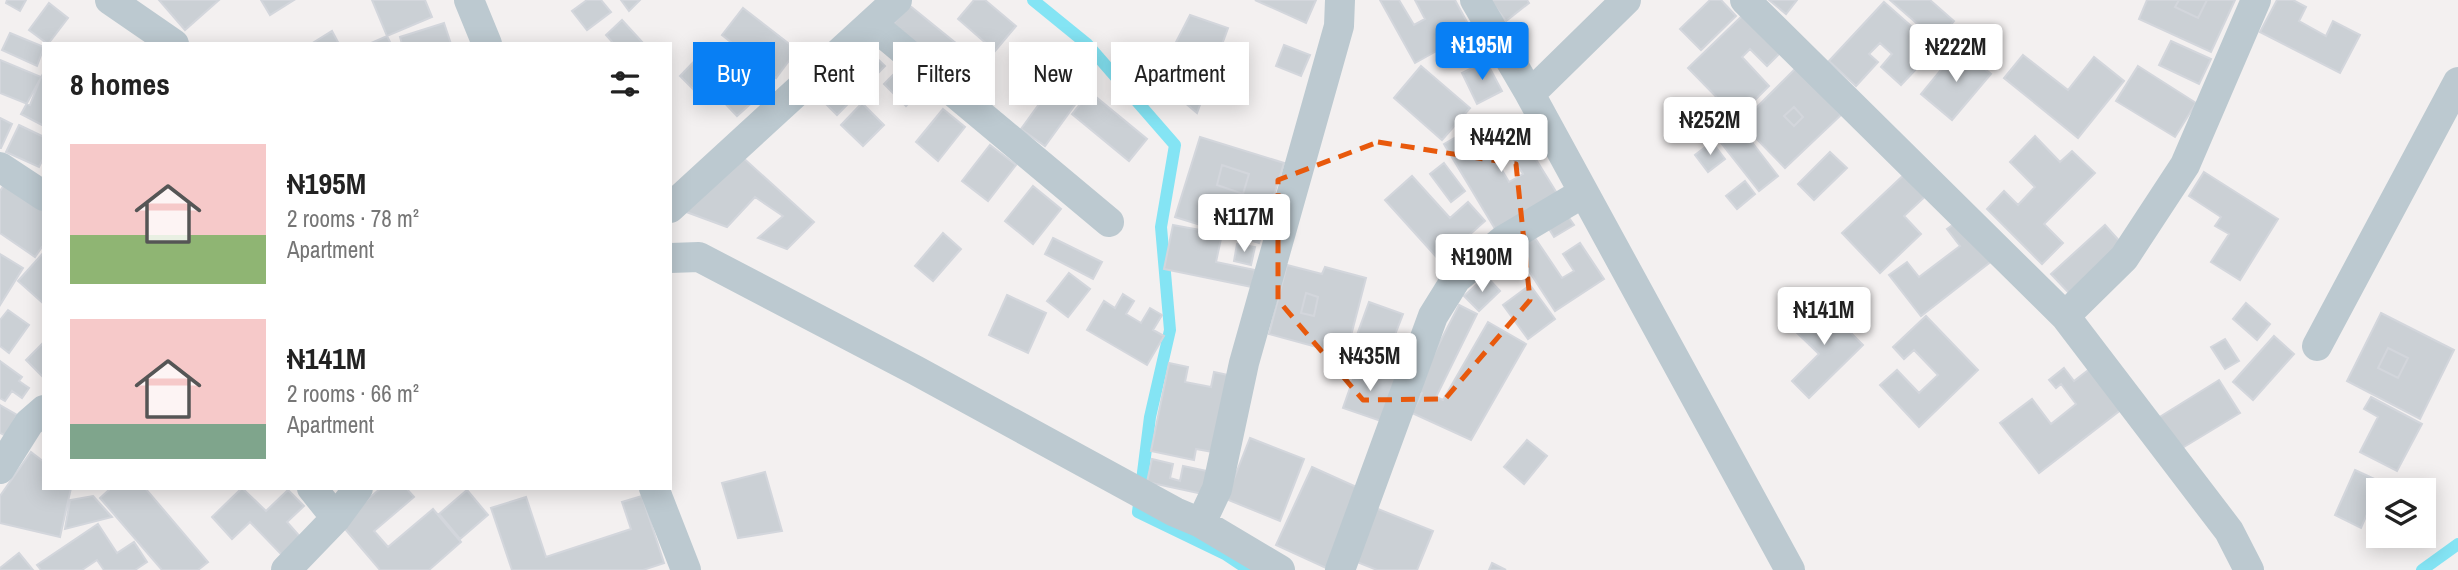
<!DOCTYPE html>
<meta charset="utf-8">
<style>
body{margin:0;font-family:"Archivo Narrow",sans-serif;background:#f6f6f6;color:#222;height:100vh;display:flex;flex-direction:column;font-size:26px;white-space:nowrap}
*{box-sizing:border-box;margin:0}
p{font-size:23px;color:#767676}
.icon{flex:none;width:38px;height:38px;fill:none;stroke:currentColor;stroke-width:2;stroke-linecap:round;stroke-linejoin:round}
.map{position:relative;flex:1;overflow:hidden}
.details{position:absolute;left:42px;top:42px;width:630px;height:448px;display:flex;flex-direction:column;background:#fff;border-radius:0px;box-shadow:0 4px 18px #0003}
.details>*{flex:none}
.guide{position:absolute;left:693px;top:42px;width:665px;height:63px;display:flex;gap:14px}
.tools{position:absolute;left:2366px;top:478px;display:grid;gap:14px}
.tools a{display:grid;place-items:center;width:70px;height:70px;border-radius:0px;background:#fff;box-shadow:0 4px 18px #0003;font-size:35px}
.price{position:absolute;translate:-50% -60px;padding:0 16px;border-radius:7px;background:#fff;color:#222;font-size:23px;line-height:46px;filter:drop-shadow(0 2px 4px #0008)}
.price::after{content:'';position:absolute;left:50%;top:42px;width:21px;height:16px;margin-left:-10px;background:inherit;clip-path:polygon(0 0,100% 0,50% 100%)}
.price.active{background:#087ff4;color:#fff}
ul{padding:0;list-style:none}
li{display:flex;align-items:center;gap:21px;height:175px;padding:0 28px}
li span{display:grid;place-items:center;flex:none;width:196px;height:140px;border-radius:0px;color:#555}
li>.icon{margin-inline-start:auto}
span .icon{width:84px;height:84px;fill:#fffc;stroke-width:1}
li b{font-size:30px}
h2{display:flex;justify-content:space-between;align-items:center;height:84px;padding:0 28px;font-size:30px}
.chip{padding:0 24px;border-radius:0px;background:#fff;box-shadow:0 4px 18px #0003;font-size:24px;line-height:63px}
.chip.active{background:#087ff4;color:#fff}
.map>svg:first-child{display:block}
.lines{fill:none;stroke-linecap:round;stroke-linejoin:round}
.stream{stroke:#84e4f4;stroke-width:12}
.building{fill:#cbd0d5;stroke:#d3d6dc;stroke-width:2;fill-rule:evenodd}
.street{stroke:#bcc9d0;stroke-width:30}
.marked{fill:none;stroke:#e8590c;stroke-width:5;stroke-dasharray:14 9;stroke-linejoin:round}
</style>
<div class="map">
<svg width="2458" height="570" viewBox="0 0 2458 570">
<rect width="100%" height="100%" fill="#f3f0f0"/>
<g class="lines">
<path class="stream" d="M1033,0L1087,44L1175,145L1161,227L1170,330L1150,417L1138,512L1225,554L1249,570
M2422,570L2458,544"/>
</g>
<path class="building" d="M7,0H26L20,11L6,3Z
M159,0H219L185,30Z
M261,0H294L270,15Z
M372,0H425L432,17L387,36Z
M587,0H601L611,12L587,30L572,11Z
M621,0H640L629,11Z
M974,0H985L1016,26L995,51L958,19Z
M1255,0H1316L1306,23Z
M1380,0H1399L1414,25L1425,19L1415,0H1455L1472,31L1415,63Z
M1490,0H1527L1529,3L1506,21Z
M1710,0H1721L1736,16L1701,50L1680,29Z
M1769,0H1797L1786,14Z
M1890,0H1930L1954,21L1937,41Z
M2147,0H2179L2175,7L2198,18L2207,0H2235L2211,52L2139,19Z
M2179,0H2207L2198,18L2175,7Z
M2277,0H2293L2306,7L2299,21L2326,36L2333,21L2360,35L2340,73L2260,32Z
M1884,2L1936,48L1901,85L1881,67L1892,54L1880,43L1869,54L1878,62L1856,86L1829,61Z
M49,3L68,18L48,44L29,30Z
M909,5L968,53L951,73L893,24Z
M743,8L797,50L776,78L722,35Z
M1190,15L1228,28L1197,113L1157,79Z
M1742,16L1780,53L1767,66L1750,49L1742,57L1769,86L1737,118L1688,68Z
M622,20L644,44H614L606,35Z
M444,23L451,44H402L400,37Z
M332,31L339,44H311Z
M10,33L44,47L37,66L2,50Z
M387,36L391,44H369Z
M2171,41L2211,59L2199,84L2159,65Z
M861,43L885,66L837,115L813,91Z
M1284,45L1310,55L1301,76L1276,66Z
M708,47L733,71L704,100L680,76Z
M1959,48L1991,74L1952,120L1921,94Z
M2023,55L2068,90L2094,57L2124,81L2078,138L2004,78Z
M0,60L41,77L30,105L0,93Z
M1486,61L1502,91L1477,104L1462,73Z
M750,66L769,87L737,116L718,96Z
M1421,66L1470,108L1442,140L1394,98Z
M2138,66L2196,103L2175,137L2116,101Z
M1066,67L1090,84L1045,146L1021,129Z
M1796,68L1841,115L1785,168L1741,123ZM1794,107L1803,117L1794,126L1784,116Z
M898,70L920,91L906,106L884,84Z
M44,72V126L21,114Z
M1090,92L1147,139L1129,161L1072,114Z
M862,103L884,125L863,146L841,125Z
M1794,107L1803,117L1794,126L1784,116Z
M943,109L965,127L938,161L916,142Z
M0,118L12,124L1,148H0Z
M1489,118L1502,142L1519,132L1558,195L1497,232L1444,144ZM1506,147L1523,174L1509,182L1493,155Z
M1738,124L1778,176L1759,191L1718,139Z
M19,125L44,137V157L39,167L6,152Z
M2035,136L2060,162L2072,151L2095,173L2044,224L2063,243L2042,264L1987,209L2004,191L2018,205L2035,187L2010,162Z
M1200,137L1284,163L1259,243L1175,217ZM1222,165L1249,174L1243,194L1217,185Z
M1712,142L1725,159L1708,172L1695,155Z
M990,145L1016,165L988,201L962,181Z
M1830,152L1847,168L1814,200L1798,184Z
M740,155L814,222L787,249L758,238L783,216L755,197L727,227L681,210Z
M1444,163L1465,191L1451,202L1430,174Z
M1222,165L1249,174L1243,194L1217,185Z
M1909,170L1930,192L1904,216L1921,234L1880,273L1842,233Z
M2204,172L2278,219L2240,280L2211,262L2229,234L2215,226L2221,217L2189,196Z
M1412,176L1450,218L1468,202L1485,221L1440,261L1385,200Z
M1745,181L1755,194L1737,209L1726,196Z
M4,185L44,211V244L35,257L0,233V191Z
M1033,186L1061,209L1033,244L1005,221Z
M1565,212L1574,225L1554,237L1546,224Z
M1961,219L1993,260L1921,316L1889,275L1907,262L1919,277L1960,246L1947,229Z
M1173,225L1222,234L1216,262L1255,270L1252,287L1164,269Z
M2105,225L2123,245L2070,294L2051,274Z
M943,233L961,249L933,281L915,266Z
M1533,235L1562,278L1574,271L1563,254L1580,243L1604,279L1555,311L1514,248Z
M1053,238L1102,262L1093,279L1045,254Z
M1237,244L1255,247L1251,265L1234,261Z
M44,252V304L18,281Z
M0,254L23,268L0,305Z
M1287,265L1322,274L1325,267L1366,278L1346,355L1269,334ZM1306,293L1318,297L1314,316L1301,313Z
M1069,273L1090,289L1068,317L1047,301Z
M1486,276L1500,291L1479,311L1464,296Z
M1530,285L1555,319L1528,339L1503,305Z
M1306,293L1318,297L1314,316L1301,313Z
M1123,294L1134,301L1126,314L1141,323L1150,308L1162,315L1153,330L1164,336L1147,365L1087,330L1104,301L1115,308Z
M1007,295L1046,313L1028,353L989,335Z
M1819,301L1863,345L1809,398L1792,381L1819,354L1792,328Z
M1369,302L1403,314L1386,358L1353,346Z
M2246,303L2270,324L2257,340L2233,319Z
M1459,305L1477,314L1436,397L1443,400L1488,322L1526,344L1471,440L1412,413L1422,393L1416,389Z
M8,310L29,325L9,353L0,346V320Z
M2381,313L2454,350L2420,419L2347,381ZM2388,348L2408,358L2398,378L2378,368Z
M1926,316L1978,370L1919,427L1880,385L1897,370L1919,393L1938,375L1914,350L1904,359L1893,347Z
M2274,336L2294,354L2253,400L2233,382Z
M2225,339L2239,361L2225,369L2211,347Z
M44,342V378L26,360Z
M1399,345L1411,349L1404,370L1391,365Z
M2388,348L2408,358L2398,378L2378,368Z
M0,361L22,377L19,381L29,388L22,398L12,391L5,401L0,398Z
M1169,363L1188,367L1185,382L1211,387L1214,372L1228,375L1213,452L1196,449L1194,460L1151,451Z
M1358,365L1397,379L1381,421L1343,408Z
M2064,368L2074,381L2091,368L2122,409L2039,473L2000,423L2032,399L2051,424L2076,404L2061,384L2056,388L2049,380Z
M2219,380L2240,413L2179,450L2158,418Z
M2371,397L2422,424L2397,471L2360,452L2378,417L2364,409Z
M0,405L17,415L6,436L0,433Z
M1250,438L1304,459L1280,521L1226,499Z
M1527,440L1547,456L1524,484L1504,467Z
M31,452L44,462V488H71L60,537L0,523V496Z
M1152,459L1173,464L1170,478L1180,481L1183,466L1207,471L1203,494L1147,482Z
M1312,467L1361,489L1326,568L1276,545Z
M2355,470L2381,482L2361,528L2335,515Z
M765,472L782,531L738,538L722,483Z
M111,488H145L208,562L198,570H162L100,498Z
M242,488L266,511L288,490L304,506L287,522L302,539L283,556L250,522L232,539L212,517Z
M381,488H406L414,497L374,531L388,547L433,509L461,542L429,570H380L340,523Z
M467,490L488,515L460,539L439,514Z
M93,496L112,517L65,529L70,500Z
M642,496L664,563L643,570H512L491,508L526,497L546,557L631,529L622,502Z
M1373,507L1433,531L1417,570H1377L1352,560Z
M98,524L117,553L134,542L147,562L135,570H104L97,560L82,570H41L37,565Z
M19,553L33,570H0V568Z
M1492,563L1506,570H1489Z"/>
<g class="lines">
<path class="street" d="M110,0L174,44
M469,0L487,44
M1475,0L1530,94L1790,570
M1745,0L2065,316L2229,531L2249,570
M872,24L1109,222
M1530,94L1626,0
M0,167L44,196
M670,208L897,0
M670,258L699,257L915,370L1175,512L1201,523L1280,570
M2065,316L2124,258L2185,165L2256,0
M2317,346L2458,82
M0,469L29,423L44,410
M312,488L336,518
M654,488L686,570
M1201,523L1217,489L1244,363L1339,26L1340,0
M286,570L336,518L358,488
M1340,570L1433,316L1456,279L1502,241L1583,193"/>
</g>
<path class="marked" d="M1378,142L1516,164L1530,300L1445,399L1363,400L1278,300V180Z"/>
</svg>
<div class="tools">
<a><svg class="icon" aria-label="layers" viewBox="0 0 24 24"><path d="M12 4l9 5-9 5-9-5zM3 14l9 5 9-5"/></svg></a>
</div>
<b class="price active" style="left:1482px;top:82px">₦195M</b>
<b class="price" style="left:1956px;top:84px">₦222M</b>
<b class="price" style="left:1710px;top:157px">₦252M</b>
<b class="price" style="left:1501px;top:174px">₦442M</b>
<b class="price" style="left:1244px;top:254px">₦117M</b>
<b class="price" style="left:1482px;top:294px">₦190M</b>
<b class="price" style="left:1824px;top:347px">₦141M</b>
<b class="price" style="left:1370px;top:393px">₦435M</b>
<div class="guide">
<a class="chip active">Buy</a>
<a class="chip">Rent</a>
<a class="chip">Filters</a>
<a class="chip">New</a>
<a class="chip">Apartment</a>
</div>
<section class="details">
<h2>8 homes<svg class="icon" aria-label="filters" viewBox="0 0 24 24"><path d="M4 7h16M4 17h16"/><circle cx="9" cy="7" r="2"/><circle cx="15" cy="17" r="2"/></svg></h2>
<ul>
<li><span style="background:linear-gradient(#f6c9c9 65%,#8fb573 0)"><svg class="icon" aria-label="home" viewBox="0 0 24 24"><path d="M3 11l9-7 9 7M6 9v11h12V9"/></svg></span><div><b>₦195M</b><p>2 rooms · 78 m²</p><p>Apartment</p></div></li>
<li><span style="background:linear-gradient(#f6c9c9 75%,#7fa58c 0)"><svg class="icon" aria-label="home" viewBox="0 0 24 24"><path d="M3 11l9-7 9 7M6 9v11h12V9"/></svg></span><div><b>₦141M</b><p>2 rooms · 66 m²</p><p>Apartment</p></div></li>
</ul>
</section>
</div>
